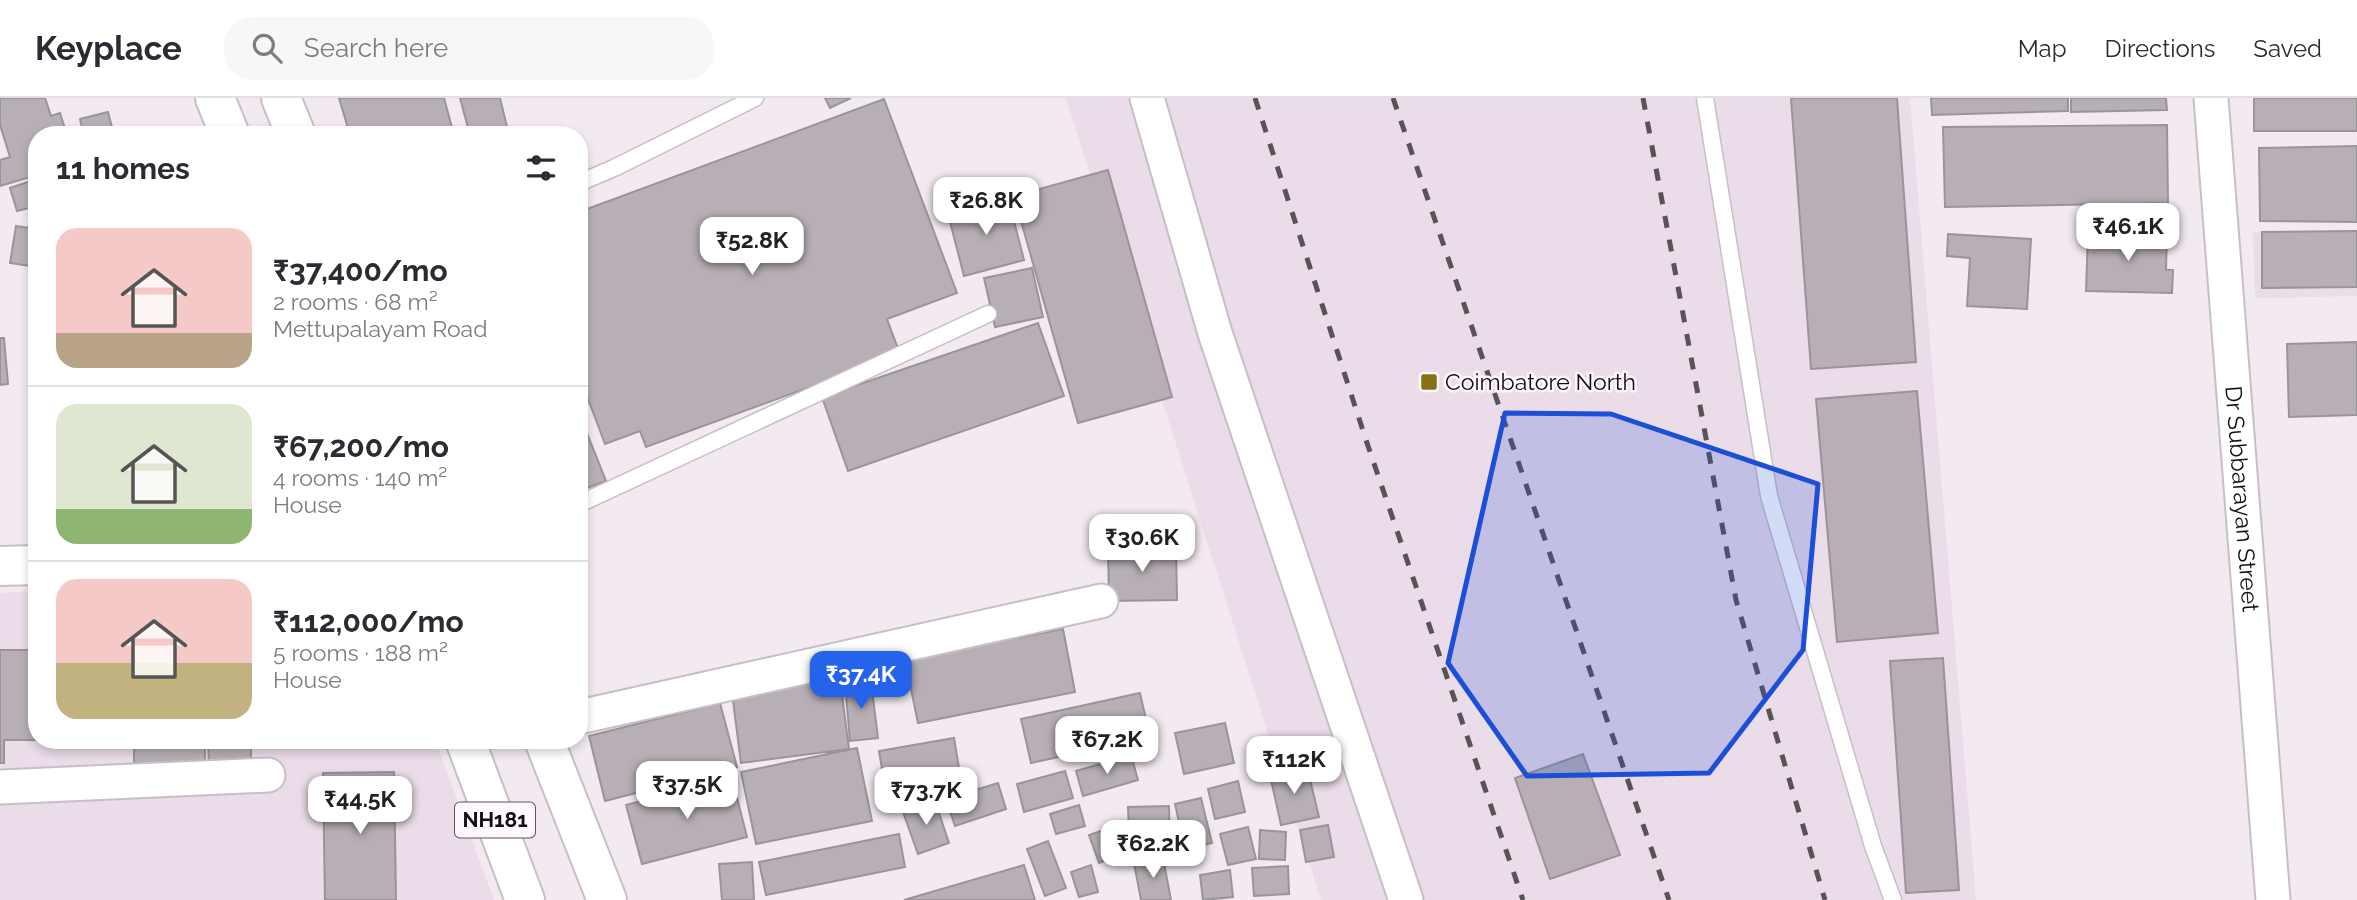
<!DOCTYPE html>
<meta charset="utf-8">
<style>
body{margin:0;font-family:Raleway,sans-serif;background:#f7f7f7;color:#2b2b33;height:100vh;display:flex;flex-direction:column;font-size:26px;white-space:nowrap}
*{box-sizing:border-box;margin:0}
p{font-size:23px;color:#7c7c81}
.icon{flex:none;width:38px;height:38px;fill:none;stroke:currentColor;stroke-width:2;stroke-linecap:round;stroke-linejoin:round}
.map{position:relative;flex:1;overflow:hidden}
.sheet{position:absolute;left:28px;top:28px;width:560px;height:623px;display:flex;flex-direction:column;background:#fff;border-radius:28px;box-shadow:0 4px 10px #0003}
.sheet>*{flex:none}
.price{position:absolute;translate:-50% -60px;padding:0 16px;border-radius:14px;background:#fff;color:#222;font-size:23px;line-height:46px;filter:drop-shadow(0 2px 4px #0008)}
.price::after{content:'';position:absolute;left:50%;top:42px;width:21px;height:16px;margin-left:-10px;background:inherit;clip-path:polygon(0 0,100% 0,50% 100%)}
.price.current{background:#2563eb;color:#fff}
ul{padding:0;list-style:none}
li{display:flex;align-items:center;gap:21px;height:175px;padding:0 28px}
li+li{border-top:2px solid #e1e1e2}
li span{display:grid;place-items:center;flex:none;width:196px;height:140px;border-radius:21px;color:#555}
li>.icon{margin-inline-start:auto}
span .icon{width:84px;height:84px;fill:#fffc;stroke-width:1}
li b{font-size:30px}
h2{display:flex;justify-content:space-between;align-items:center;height:84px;padding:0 28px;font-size:30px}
header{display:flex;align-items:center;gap:42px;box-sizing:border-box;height:98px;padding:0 35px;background:#fff;border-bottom:2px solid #e1e1e2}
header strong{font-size:33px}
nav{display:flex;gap:38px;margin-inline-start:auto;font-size:24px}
.search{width:490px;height:63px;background:#f7f7f7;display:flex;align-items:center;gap:18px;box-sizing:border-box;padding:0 24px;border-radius:28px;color:#7c7c81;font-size:26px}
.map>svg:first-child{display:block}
.built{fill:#eadce8}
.building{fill:#b7afb5;stroke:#9a9398;stroke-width:2}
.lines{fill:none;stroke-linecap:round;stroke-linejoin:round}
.lane-casing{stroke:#c7bfc6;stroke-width:19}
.street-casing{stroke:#c7bfc6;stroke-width:37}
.secondary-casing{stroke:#c7bfc6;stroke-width:42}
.highway-casing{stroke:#c7bfc6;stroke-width:42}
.lane{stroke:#fff;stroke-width:16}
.street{stroke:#fff;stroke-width:33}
.secondary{stroke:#fff;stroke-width:38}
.highway{stroke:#fff;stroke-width:38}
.rail{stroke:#575356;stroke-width:5;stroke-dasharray:12 12;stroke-linecap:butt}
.marked{fill:#1d4ed8;fill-opacity:0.2;stroke:#1d4ed8;stroke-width:5;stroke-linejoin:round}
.poi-dot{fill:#857214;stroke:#fff7fe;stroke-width:2.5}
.labels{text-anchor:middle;stroke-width:5;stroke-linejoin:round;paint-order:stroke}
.shield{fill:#fff7fe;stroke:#585457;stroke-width:2}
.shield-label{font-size:21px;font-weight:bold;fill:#100e10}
.poi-label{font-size:23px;fill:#100e10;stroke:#fff7fe;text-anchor:start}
.street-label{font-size:23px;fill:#100e10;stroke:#fff7fe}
</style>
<header>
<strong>Keyplace</strong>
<div class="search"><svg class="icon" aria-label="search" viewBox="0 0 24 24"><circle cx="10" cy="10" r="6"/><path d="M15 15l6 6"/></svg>Search here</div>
<nav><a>Map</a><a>Directions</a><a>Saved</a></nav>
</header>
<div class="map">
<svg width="2357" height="802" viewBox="0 0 2357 802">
<rect width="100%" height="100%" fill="#f2eaf0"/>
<path class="built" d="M1066,0H1910L1976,802H1321Z
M2253,134H2357V198L2255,200Z
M37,493V642H435L494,802H0V495Z"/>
<path class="building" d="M0,0H45L51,18L60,15L67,37H37V77L0,88V62L10,59L0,27Z
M339,0H444L454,37H404V34L395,37H350Z
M460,0H500L509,37H470Z
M825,0H851L830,10Z
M1791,0H1897L1916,264L1811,271Z
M1931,0H2068V13L1932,17Z
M2071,0H2166L2167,12L2071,14Z
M2254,0H2357V33H2254Z
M884,1L957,195L887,221L900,256L646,349L640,333L605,346L579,277V114Z
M108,14L114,37H84L80,21Z
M2167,27L2168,105L1945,109L1943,29Z
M2357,48V124L2260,123L2259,50Z
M1108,72L1172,299L1078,325L1014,98Z
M37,81V108L17,113L10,90Z
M1008,100L1024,162L964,178L948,116Z
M16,128L37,131V169L10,165Z
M2357,133V189L2262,190V134Z
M2088,134L2167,136L2166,172H2173L2172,195L2086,193Z
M1948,136L2031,141L2027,211L1967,208L1970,160L1947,158Z
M1032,170L1043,219L995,229L984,180Z
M1038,225L1064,298L848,373L822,299Z
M0,240H4L8,286L0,287Z
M2357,244V317L2289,319L2287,246Z
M1917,293L1938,535L1837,544L1816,301Z
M579,315L606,383L579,393Z
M1108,450H1176L1177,502L1109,503Z
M1063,531L1075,594L918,625L905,562Z
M0,552H37V642H4V665H0Z
M1943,560L1959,792L1906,795L1890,563Z
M840,581L849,651L741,665L732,595Z
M871,583L878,640L850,643L845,586Z
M1140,595L1150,639L1031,665L1021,621Z
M720,605L737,669L605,703L589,638Z
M1225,625L1234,665L1184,676L1175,635Z
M954,640L960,676L885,689L879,653Z
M62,642H205V666L134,665V643Z
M208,642H251V668L209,669Z
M857,650L872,723L756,746L741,674Z
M1583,656L1620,757L1550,781L1515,680Z
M1131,657L1138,682L1083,698L1076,673Z
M1307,669L1319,719L1281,727L1270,677Z
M1065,673L1073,700L1024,714L1017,686Z
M394,674L396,802H325L323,675Z
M732,680L747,739L642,766L626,707Z
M1238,683L1245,714L1215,721L1208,691Z
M998,685L1006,711L955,728L946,701Z
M1201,700L1212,745L1185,751L1175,706Z
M935,703L949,745L918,756L903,714Z
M1079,707L1085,728L1056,736L1050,716Z
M1169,708L1170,759L1130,760L1128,709Z
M1328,727L1334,759L1306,764L1300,732Z
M1115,728L1125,755L1099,765L1089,737Z
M1248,729L1256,761L1228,767L1220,736Z
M1260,732L1286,734L1285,762L1259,761Z
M899,736L905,769L766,797L759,764Z
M1048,743L1066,790L1045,798L1027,751Z
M1163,760L1171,802H1141L1134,765Z
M752,764L754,802H722L719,766Z
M1024,767L1035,802H904Z
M1091,767L1098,794L1079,799L1071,774Z
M1288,768L1289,796L1254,798L1252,770Z
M1230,772L1233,799L1203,802L1200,777Z"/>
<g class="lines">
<g class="lane-casing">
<path id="lane" d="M1705,0L1769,398L1873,748L1893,802
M579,85L614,70L755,0
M579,406L988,216"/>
</g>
<g class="street-casing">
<g id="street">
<path d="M1147,0L1215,235L1406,802"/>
<path id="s1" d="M2211,0L2273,802"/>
<path d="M579,619L1101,503"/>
<path d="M0,689L268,677"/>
</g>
</g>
<g class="secondary-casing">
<path id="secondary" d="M0,468L37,467"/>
</g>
<g class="highway-casing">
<path id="highway" d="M215,0L230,37
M281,0L296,37
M465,642L525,802
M544,642L607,802"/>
</g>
<use href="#lane" class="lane"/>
<use href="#street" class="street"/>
<use href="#secondary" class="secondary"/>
<use href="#highway" class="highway"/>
<path class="rail" d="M1255,0L1366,342L1523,802
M1393,0L1669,802
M1643,0L1736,502L1825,802"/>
</g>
<path class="marked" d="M1505,315L1611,316L1818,386L1803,552L1709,675L1527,678L1448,565Z"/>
<rect class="poi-dot" x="1420" y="275" width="18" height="18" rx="3.5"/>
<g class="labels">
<rect class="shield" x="455" y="704.5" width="80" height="35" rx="5"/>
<g class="shield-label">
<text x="495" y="729">NH181</text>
</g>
<g class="poi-label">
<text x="1445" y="292">Coimbatore North</text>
</g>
<g class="street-label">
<text dy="8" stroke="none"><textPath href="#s1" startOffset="402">Dr Subbarayan Street</textPath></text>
</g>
</g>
</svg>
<b class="price" style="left:986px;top:139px">₹26.8K</b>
<b class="price" style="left:2128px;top:165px">₹46.1K</b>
<b class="price" style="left:752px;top:179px">₹52.8K</b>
<b class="price" style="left:1142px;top:476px">₹30.6K</b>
<b class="price current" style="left:861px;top:613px">₹37.4K</b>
<b class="price" style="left:1107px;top:678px">₹67.2K</b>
<b class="price" style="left:1294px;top:698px">₹112K</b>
<b class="price" style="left:687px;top:723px">₹37.5K</b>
<b class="price" style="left:926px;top:729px">₹73.7K</b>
<b class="price" style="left:360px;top:738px">₹44.5K</b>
<b class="price" style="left:1153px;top:782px">₹62.2K</b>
<section class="sheet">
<h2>11 homes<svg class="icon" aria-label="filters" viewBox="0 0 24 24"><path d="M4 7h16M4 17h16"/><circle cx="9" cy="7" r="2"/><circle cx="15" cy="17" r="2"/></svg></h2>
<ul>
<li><span style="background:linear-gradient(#f6c9c9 75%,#b9a48a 0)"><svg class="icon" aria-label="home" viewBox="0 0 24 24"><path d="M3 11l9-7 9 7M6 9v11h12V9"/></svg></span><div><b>₹37,400/mo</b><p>2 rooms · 68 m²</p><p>Mettupalayam Road</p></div></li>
<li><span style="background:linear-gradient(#dfe7d0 75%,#8fb573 0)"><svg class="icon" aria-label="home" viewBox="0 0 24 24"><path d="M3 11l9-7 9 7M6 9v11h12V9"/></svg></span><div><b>₹67,200/mo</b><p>4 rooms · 140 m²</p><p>House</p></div></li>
<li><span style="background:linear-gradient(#f6c9c9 60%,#c2b280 0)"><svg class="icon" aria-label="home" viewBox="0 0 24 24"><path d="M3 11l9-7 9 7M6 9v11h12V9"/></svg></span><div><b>₹112,000/mo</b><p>5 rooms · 188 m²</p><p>House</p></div></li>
</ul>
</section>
</div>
